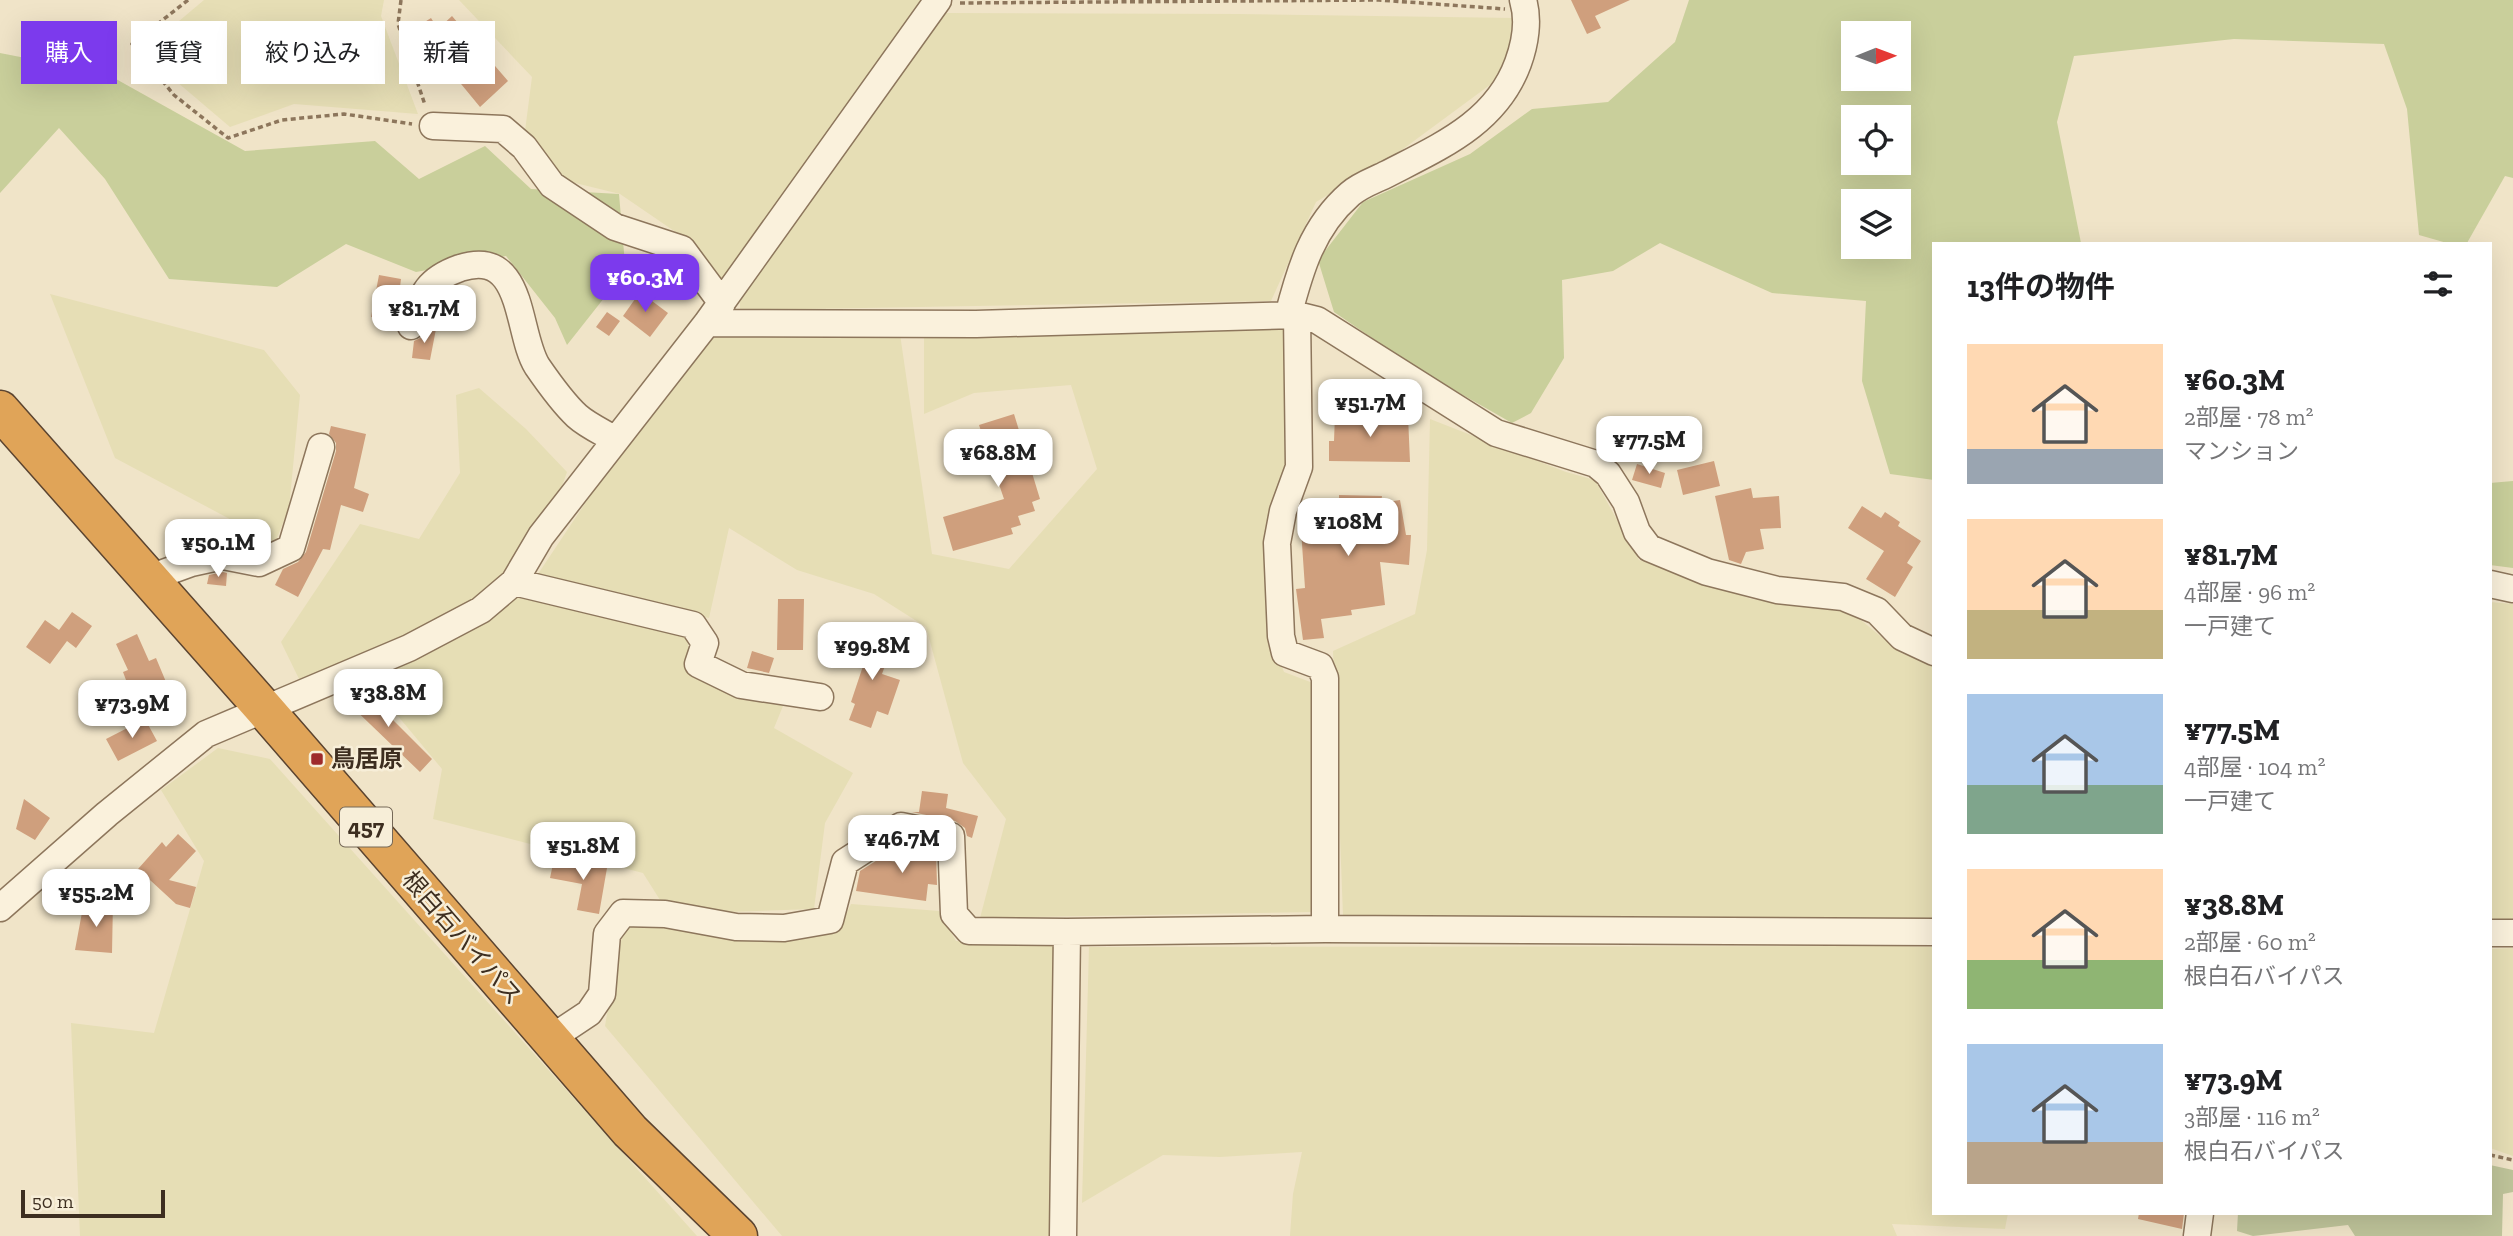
<!DOCTYPE html>
<html lang="ja">
<meta charset="utf-8">
<style>
body{margin:0;font-family:"Zilla Slab","Noto Sans JP",serif;background:#f6f6f6;color:#202124;height:100vh;display:flex;flex-direction:column;font-size:26px;white-space:nowrap}
*{box-sizing:border-box;margin:0}
p{font-size:23px;color:#757577}
.icon{flex:none;width:38px;height:38px;fill:none;stroke:currentColor;stroke-width:2;stroke-linecap:round;stroke-linejoin:round}
.map{position:relative;flex:1;overflow:hidden}
.details{position:absolute;left:1932px;top:242px;width:560px;height:973px;display:flex;flex-direction:column;background:#fff;border-radius:0px;box-shadow:0 7px 28px #0002}
.details>*{flex:none}
.guide{position:absolute;left:21px;top:21px;width:665px;height:63px;display:flex;gap:14px}
.needle{width:46px;rotate:89deg}
.controls{position:absolute;left:1841px;top:21px;display:grid;gap:14px}
.controls a{display:grid;place-items:center;width:70px;height:70px;border-radius:0px;background:#fff;box-shadow:0 7px 28px #0002;font-size:35px}
.scale{position:absolute;left:21px;bottom:18px;width:144px;box-sizing:border-box;padding-left:7px;border:4px solid #3d2e20;border-top:0;font-size:19px;line-height:24px;white-space:nowrap;color:#3d2e20;-webkit-text-stroke:5px #f7eed8;paint-order:stroke}
.price{position:absolute;translate:-50% -60px;padding:0 16px;border-radius:14px;background:#fff;color:#222;font-size:23px;line-height:46px;filter:drop-shadow(0 2px 4px #0008)}
.price::after{content:'';position:absolute;left:50%;top:42px;width:21px;height:16px;margin-left:-10px;background:inherit;clip-path:polygon(0 0,100% 0,50% 100%)}
.price.selected{background:#7c3aed;color:#fff}
ul{padding:0;list-style:none}
li{display:flex;align-items:center;gap:21px;height:175px;padding:0 35px}
li span{display:grid;place-items:center;flex:none;width:196px;height:140px;border-radius:0px;color:#555}
li>.icon{margin-inline-start:auto}
span .icon{width:84px;height:84px;fill:#fffc;stroke-width:1}
li b{font-size:30px}
h2{display:flex;justify-content:space-between;align-items:center;height:84px;padding:0 35px;font-size:30px}
.tag{padding:0 24px;border-radius:0px;background:#fff;box-shadow:0 7px 28px #0002;font-size:24px;line-height:63px}
.tag.selected{background:#7c3aed;color:#fff}
.map>svg:first-child{display:block}
.farmland{fill:#e6deb5}
.green{fill:#c9cf9b;fill-rule:evenodd}
.cemetery{fill:#bfc49a}
.building{fill:#cf9f7d}
.lines{fill:none;stroke-linecap:round;stroke-linejoin:round}
.minor-casing{stroke:#8d765c;stroke-width:29}
.highway-casing{stroke:#5b4430;stroke-width:41}
.path{stroke:#8d765c;stroke-width:3.5;stroke-dasharray:5 3.5;stroke-linecap:butt}
.minor{stroke:#faf1dc;stroke-width:26}
.highway{stroke:#e0a458;stroke-width:38}
.poi-dot{fill:#9e2a2b;stroke:#f7eed8;stroke-width:2.5}
.labels{text-anchor:middle;stroke-width:5;stroke-linejoin:round;paint-order:stroke}
.shield{fill:#f7eed8;stroke:#756857;stroke-width:2}
.shield-label{font-size:23px;font-weight:bold;fill:#3d2e20}
.poi-label{font-size:24px;font-weight:bold;fill:#3d2e20;stroke:#f7eed8;text-anchor:start}
.street-label{font-size:24px;fill:#3d2e20;stroke:#f7eed8}
</style>
<div class="map">
<svg width="2513" height="1236" viewBox="0 0 2513 1236">
<rect width="100%" height="100%" fill="#f0e4c8"/>
<path class="farmland" d="M204,0H384L381,16L418,114L294,104L230,127L177,82L147,48Z
M459,0H921L722,279L680,235L620,194L563,180L525,131L532,77Z
M946,13L1239,14L1515,18L1502,76L1399,152L1316,202L1271,301L740,310V298Z
M50,294L264,350L300,395L289,508L275,543L115,458Z
M1284,327L1285,467L1265,534L1270,637L1284,672L1313,683L1314,912L980,918L1006,819L963,763L926,627L874,594L797,570L729,528L709,618L536,577L592,493L711,335L900,334L932,554L1009,569L1097,469L1071,385L974,393L924,414V333Z
M479,388L526,429L567,472L559,495L509,570L480,599L396,644L300,681L281,642L360,524L419,539L460,473L456,395Z
M1430,419L1566,472L1595,480L1639,560L1751,599L1851,612L1901,653L1934,666V919L1343,916L1333,651L1415,614L1427,550Z
M515,597L686,634L693,671L783,706L774,728L853,773L825,823L814,909L727,912L660,900L643,873L433,819L442,769L368,680Z
M2490,602L2513,604V919H2490Z
M218,748L270,759L697,1236H80L71,1023L154,1033L204,861L161,790Z
M851,904L939,911L956,941L1056,945L1049,1236H782L605,1026L617,955L626,924L781,939L838,931Z
M1898,946L1934,947V1213H2008L2005,1229L1892,1224L1897,1236H1290L1293,1194L1302,1152L1220,1157L1163,1155L1082,1203L1089,947Z
M2513,948V1156L2490,1148V949Z"/>
<path class="green" d="M1689,0H2513V178L2505,176L2467,243H2447L2419,235L2407,109L2384,44L2234,39L2074,56L2057,122L2081,243H1934V480L1890,474L1862,381L1866,301L1772,293L1660,243L1613,271L1562,280L1564,358L1531,413L1512,423L1419,370L1334,312L1318,260L1363,202L1470,154L1532,109L1608,102L1675,42ZM1853,33H1899V79H1853ZM1853,117H1899V163H1853ZM1853,201H1899V247H1853Z
M0,53L107,74L245,151L375,141L419,179L485,146L531,189L619,194L625,264L608,293L567,345L555,318L506,256L416,272L346,244L277,287L169,279L105,179L59,128L0,193Z
M2513,481V568L2490,565V483Z"/>
<path class="cemetery" d="M2490,1165L2513,1170V1192L2503,1194L2502,1236H2355L2348,1225L2253,1236L2237,1231L2238,1213H2490Z"/>
<path class="building" d="M1571,0H1630L1595,16L1601,28L1587,34Z
M452,16L508,81L480,107L415,28L431,18L438,29Z
M379,275L401,279L400,287L405,290L396,322L371,317Z
M640,292L668,313L650,337L623,316Z
M607,312L620,321L609,336L596,327Z
M427,328L436,329L430,360L412,358L414,341L422,337Z
M1014,414L1040,499L1032,502L1035,511L1018,516L1021,525L1011,528L1013,534L953,551L943,517L1004,499L979,425Z
M1335,415L1408,416L1410,462L1329,461V441H1334Z
M331,426L366,434L354,488L369,494L363,512L341,505L330,550L323,549L298,597L275,585L283,569L298,562L306,552L336,451V443L329,434Z
M1714,461L1720,486L1683,495L1677,470Z
M1637,464L1665,473L1661,488L1632,480Z
M1751,488L1753,498L1779,496L1781,528L1760,529L1764,549L1746,552L1741,564L1729,560L1715,496Z
M1339,495L1382,496L1381,503L1400,500L1406,535H1411L1409,565L1380,562L1385,605L1351,610L1352,615L1321,619L1324,638L1303,640L1296,589L1305,588L1300,515L1339,512Z
M1862,506L1881,518L1885,512L1900,522L1898,526L1921,541L1907,563L1913,567L1895,597L1866,579L1884,551L1848,528Z
M223,572L227,573L226,586L207,584L209,575Z
M778,599H804L803,650H777Z
M72,612L92,626L76,648L67,641L50,664L26,647L45,620L59,630Z
M137,634L149,661L156,658L174,701L134,718L124,694L129,688L123,672L128,670L116,644Z
M850,635L891,649L882,674L900,680L888,715L877,711L871,728L849,720L855,704L851,702L866,657L845,650Z
M752,651L774,658L769,673L747,668Z
M359,686L432,759L420,772L345,700Z
M145,719L157,741L118,761L106,739Z
M922,791L948,794L946,808L978,816L972,838L967,836L965,828L955,821L912,812H919Z
M24,799L50,818L35,840L16,829Z
M178,834L196,851L169,880L196,887L190,908L176,904L138,869L162,842L166,847Z
M906,843L936,849L937,885L928,884L926,901L856,891L860,871L879,859L902,863Z
M554,859L607,868L599,914L577,910L582,884L550,878Z
M113,901L112,953L75,950L83,907Z
M2139,1213H2184L2182,1229L2138,1219Z"/>
<g class="lines">
<g class="minor-casing">
<path id="minor" d="M433,126L503,129L524,147L552,185L615,227L682,249L722,303
M1297,315L1299,467L1283,511L1277,543L1281,636L1285,653L1320,666L1325,678V929
M1288,316C1300,270 1312,227 1350,194C1360,185 1375,180 1387,174C1441,146 1496,123 1518,63C1525,44 1529,20 1523,0
M707,323L976,324L1297,315L1317,320L1496,433L1596,464L1608,474L1626,502L1637,532L1649,548L1707,572L1777,590L1843,597L1877,611L1902,637L1934,652
M411,326C422,295 426,280 460,268C525,247 516,332 537,366C548,382 563,403 577,416C587,425 602,432 614,439
M147,579L191,563L223,556L259,563L291,548L321,447
M514,582L693,625L705,643L698,664L741,685L820,697
M2490,584L2513,589
M0,908L107,814L206,734L409,648L481,610L514,582L541,536L707,323L938,0
M2490,933H2513
M550,1039L589,1013L602,994L607,934L623,913L665,914L736,927L784,928L830,920L845,862L901,826L951,836L954,914L969,931L1067,932
M1063,1236L1067,932L1325,929L1934,932
M2197,1236L2200,1213"/>
</g>
<g class="highway-casing">
<path id="highway" d="M0,410L266,711L630,1131L738,1236"/>
</g>
<path class="path" d="M188,0L132,44L174,95L228,138L282,120L344,114L412,124
M401,0L398,24L425,105
M960,3L1379,0L1505,9
M2490,1155L2513,1160"/>
<use href="#minor" class="minor"/>
<use href="#highway" class="highway"/>
</g>
<rect class="poi-dot" x="310" y="752" width="14" height="14" rx="3.5"/>
<g class="labels">
<rect class="shield" x="340" y="807.5" width="52" height="39" rx="5"/>
<g class="shield-label">
<text x="366" y="835">457</text>
</g>
<g class="poi-label">
<text x="331" y="767">鳥居原</text>
</g>
<g class="street-label">
<text transform="translate(462 938) rotate(49)" y="8">根白石バイパス</text>
</g>
</g>
</svg>
<div class="controls">
<a><svg class="needle" viewBox="-14 -14 28 28"><path d="M0-13l5 13h-10z" fill="#e53935"/><path d="M0 13l5-13h-10z" fill="#757577"/></svg></a>
<a><svg class="icon" aria-label="locate" viewBox="0 0 24 24"><circle cx="12" cy="12" r="6"/><path d="M12 2v4M12 18v4M2 12h4M18 12h4"/></svg></a>
<a><svg class="icon" aria-label="layers" viewBox="0 0 24 24"><path d="M12 4l9 5-9 5-9-5zM3 14l9 5 9-5"/></svg></a>
</div>
<div class="scale">50 m</div>
<b class="price selected" style="left:645px;top:314px">¥60.3M</b>
<b class="price" style="left:424px;top:345px">¥81.7M</b>
<b class="price" style="left:1370px;top:439px">¥51.7M</b>
<b class="price" style="left:1649px;top:476px">¥77.5M</b>
<b class="price" style="left:998px;top:489px">¥68.8M</b>
<b class="price" style="left:1348px;top:558px">¥108M</b>
<b class="price" style="left:218px;top:579px">¥50.1M</b>
<b class="price" style="left:872px;top:682px">¥99.8M</b>
<b class="price" style="left:388px;top:729px">¥38.8M</b>
<b class="price" style="left:132px;top:740px">¥73.9M</b>
<b class="price" style="left:902px;top:875px">¥46.7M</b>
<b class="price" style="left:583px;top:882px">¥51.8M</b>
<b class="price" style="left:96px;top:929px">¥55.2M</b>
<div class="guide">
<a class="tag selected">購入</a>
<a class="tag">賃貸</a>
<a class="tag">絞り込み</a>
<a class="tag">新着</a>
</div>
<section class="details">
<h2>13件の物件<svg class="icon" aria-label="filters" viewBox="0 0 24 24"><path d="M4 7h16M4 17h16"/><circle cx="9" cy="7" r="2"/><circle cx="15" cy="17" r="2"/></svg></h2>
<ul>
<li><span style="background:linear-gradient(#ffd9b3 75%,#9aa5b1 0)"><svg class="icon" aria-label="home" viewBox="0 0 24 24"><path d="M3 11l9-7 9 7M6 9v11h12V9"/></svg></span><div><b>¥60.3M</b><p>2部屋 · 78 m²</p><p>マンション</p></div></li>
<li><span style="background:linear-gradient(#ffd9b3 65%,#c2b280 0)"><svg class="icon" aria-label="home" viewBox="0 0 24 24"><path d="M3 11l9-7 9 7M6 9v11h12V9"/></svg></span><div><b>¥81.7M</b><p>4部屋 · 96 m²</p><p>一戸建て</p></div></li>
<li><span style="background:linear-gradient(#a9c7e8 65%,#7fa58c 0)"><svg class="icon" aria-label="home" viewBox="0 0 24 24"><path d="M3 11l9-7 9 7M6 9v11h12V9"/></svg></span><div><b>¥77.5M</b><p>4部屋 · 104 m²</p><p>一戸建て</p></div></li>
<li><span style="background:linear-gradient(#ffd9b3 65%,#8fb573 0)"><svg class="icon" aria-label="home" viewBox="0 0 24 24"><path d="M3 11l9-7 9 7M6 9v11h12V9"/></svg></span><div><b>¥38.8M</b><p>2部屋 · 60 m²</p><p>根白石バイパス</p></div></li>
<li><span style="background:linear-gradient(#a9c7e8 70%,#b9a48a 0)"><svg class="icon" aria-label="home" viewBox="0 0 24 24"><path d="M3 11l9-7 9 7M6 9v11h12V9"/></svg></span><div><b>¥73.9M</b><p>3部屋 · 116 m²</p><p>根白石バイパス</p></div></li>
</ul>
</section>
</div>
